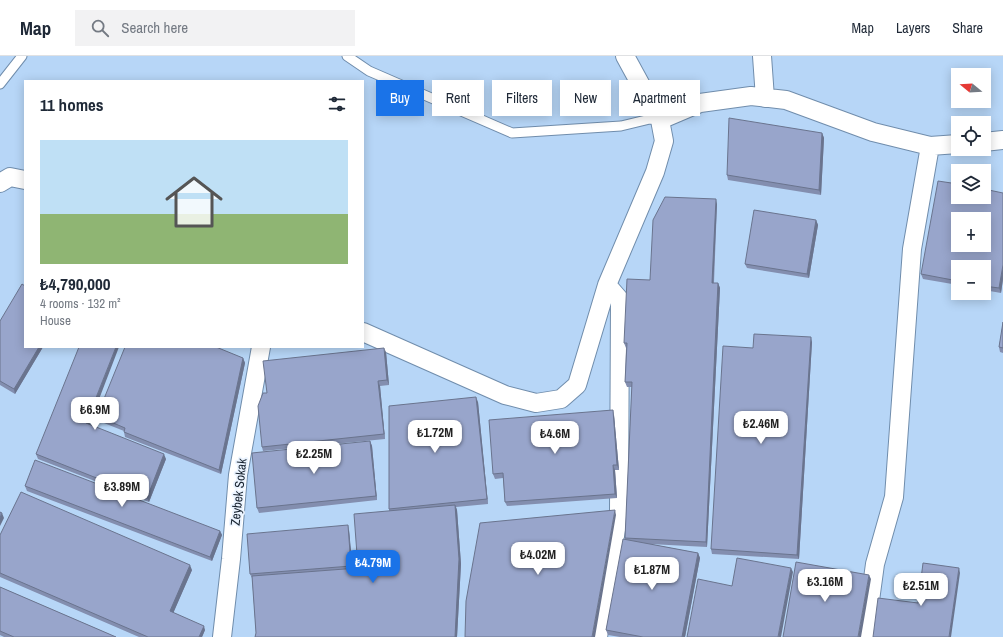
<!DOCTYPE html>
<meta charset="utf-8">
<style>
body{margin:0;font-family:"Archivo Narrow",sans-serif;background:#f2f2f3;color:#1f2937;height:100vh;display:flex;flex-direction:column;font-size:15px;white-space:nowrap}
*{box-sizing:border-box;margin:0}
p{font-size:13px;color:#747a83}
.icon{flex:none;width:22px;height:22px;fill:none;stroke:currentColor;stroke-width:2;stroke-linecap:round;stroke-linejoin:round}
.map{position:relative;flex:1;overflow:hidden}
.drawer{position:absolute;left:24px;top:24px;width:340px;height:268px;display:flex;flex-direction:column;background:#fff;border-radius:0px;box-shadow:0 2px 10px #0003}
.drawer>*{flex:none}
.top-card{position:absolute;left:376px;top:24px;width:380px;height:36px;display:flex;gap:8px}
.needle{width:26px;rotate:288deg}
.controls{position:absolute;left:951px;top:12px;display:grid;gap:8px}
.controls a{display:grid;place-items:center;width:40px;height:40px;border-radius:0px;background:#fff;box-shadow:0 2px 10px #0003;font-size:20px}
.price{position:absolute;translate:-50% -34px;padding:0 9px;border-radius:8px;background:#fff;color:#222;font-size:13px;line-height:26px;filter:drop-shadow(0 1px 2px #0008)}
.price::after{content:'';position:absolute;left:50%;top:24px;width:12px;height:9px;margin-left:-6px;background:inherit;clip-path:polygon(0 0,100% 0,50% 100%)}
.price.selected{background:#1a73e8;color:#fff}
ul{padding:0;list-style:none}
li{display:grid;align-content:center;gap:8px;height:212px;padding:0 16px}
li+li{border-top:1px solid #e0e1e3}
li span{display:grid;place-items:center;height:124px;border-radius:0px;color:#555}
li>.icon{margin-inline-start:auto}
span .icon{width:72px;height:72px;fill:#fffc;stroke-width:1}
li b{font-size:17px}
h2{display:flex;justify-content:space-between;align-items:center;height:48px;padding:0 16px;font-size:17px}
.chip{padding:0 14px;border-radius:0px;background:#fff;box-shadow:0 2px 10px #0003;font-size:14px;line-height:36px}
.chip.selected{background:#1a73e8;color:#fff}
header{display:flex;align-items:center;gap:24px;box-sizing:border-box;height:56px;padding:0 20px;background:#fff;border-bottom:1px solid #e0e1e3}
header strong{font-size:19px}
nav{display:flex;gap:22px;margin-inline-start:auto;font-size:14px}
.search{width:280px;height:36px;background:#f2f2f3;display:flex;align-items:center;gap:10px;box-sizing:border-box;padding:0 14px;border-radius:0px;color:#747a83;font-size:15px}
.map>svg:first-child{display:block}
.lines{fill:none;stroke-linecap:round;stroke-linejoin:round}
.lane-casing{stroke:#708dac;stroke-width:11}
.street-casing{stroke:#708dac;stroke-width:20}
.lane{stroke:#fff;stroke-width:9}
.street{stroke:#fff;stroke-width:18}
.wall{fill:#838eaf}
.shaded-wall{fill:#6a748e}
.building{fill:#98a5cb;stroke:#6a748e;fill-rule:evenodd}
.labels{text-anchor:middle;stroke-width:3.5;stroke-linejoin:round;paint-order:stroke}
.street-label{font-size:13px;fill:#182330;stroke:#ebf4ff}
</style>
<header>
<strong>Map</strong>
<div class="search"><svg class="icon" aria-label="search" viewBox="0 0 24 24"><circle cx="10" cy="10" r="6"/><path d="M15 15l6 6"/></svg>Search here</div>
<nav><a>Map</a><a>Layers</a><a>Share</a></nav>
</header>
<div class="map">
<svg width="1003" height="581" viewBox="0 0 1003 581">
<rect width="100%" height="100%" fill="#b7d6f7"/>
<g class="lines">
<g class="lane-casing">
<path id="lane" d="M347,0L369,15L512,77L621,70L650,63L660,64
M0,28L22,0"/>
</g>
<g class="street-casing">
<path id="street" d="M625,0L660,64
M762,0L765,42
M984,86L1003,84
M0,127L10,121L25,124
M363,276L505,339L536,347L561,343L577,329L607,229L655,116L664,85L660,64L700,47L751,40L786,44L873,76L930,90L958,88
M222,581L231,503L238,419L261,291
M598,581L619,456L620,244L607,229
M865,581L875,508L894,441L912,193L930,90"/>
</g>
<use href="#lane" class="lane"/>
<use href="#street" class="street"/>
</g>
<path class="wall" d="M822,77L824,82L821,139L728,124L727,119Z
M1003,137V223L1001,237L984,234V211H958V229L923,223L921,218Z
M717,148L714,227H718L720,232L707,491L650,488L698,497L700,502L685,581H620L608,579L606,574L625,483L632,331H627L625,326L626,292L624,287L650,224Z
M816,164L818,169L809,222L747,212L745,208Z
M0,265L25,291H43L15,338L0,329Z
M1003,266V297L1000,296L999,291Z
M812,286L799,503L712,498L711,493L753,292Z
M386,296L389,329L380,330L385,383L263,395L262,391L267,337Z
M243,302L245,307L221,418L125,381L124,376V375L99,365L97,360Z
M478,346L488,448L456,451L457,454L461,508L457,581H255L256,577L252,522L250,518L349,474L352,512H358L389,455V453Z
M614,359L619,414H615L617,442L507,450L505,446L503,422L495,423L493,418Z
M89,368L166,403L149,446L38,403L36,398Z
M370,385L372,390L377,444L259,457L257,452Z
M25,430L220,475L222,479L212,505L27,435Z
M0,479L192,514L173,557L205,574L202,581H139L0,521Z
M0,531L116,581H4L0,579Z"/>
<path class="shaded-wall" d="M822,77L824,82L821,139L819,134Z
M716,143L717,148L713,232L712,227Z
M816,164L818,169L809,222L807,218Z
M1003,209V223L1001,237L999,232Z
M718,227L720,232L707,491L706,486Z
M811,281L812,286L799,503L797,499Z
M39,291H43L15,338L14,333Z
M116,291H119L88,372L86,367Z
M384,292L386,296L389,329L387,324Z
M243,302L245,307L221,418L219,414Z
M378,325L380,330L385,383L384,378Z
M476,341L478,346L488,448L487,443Z
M613,354L614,359L619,414L617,409Z
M370,385L372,390L377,444L376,440Z
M164,398L166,403L149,446L147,442Z
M613,409L615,414L617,442L615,438Z
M455,449L457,454L461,508L457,581H455Z
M615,454L616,459L595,581H592Z
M2,457L4,462L0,470V462Z
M348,469L349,474L353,514L351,510Z
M220,475L222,479L212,505L210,501Z
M698,497L700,502L685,581H682Z
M190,509L192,514L172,560L170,555Z
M791,512L793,516L781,581H778Z
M959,512L960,517L951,581H949Z
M869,519L871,523L861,581H858Z
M204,570L205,574L202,581H199Z"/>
<path class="building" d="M729,62L822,77L819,134L727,119Z
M938,125L958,128V141H984V133L1003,137V209L999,232L984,230V211H958V225L921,218ZM958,163H984V189H958Z
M665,141L716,143L712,227H718L706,486L625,482L632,326H625L627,287H624L627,223L650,224L653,164Z
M754,154L816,164L807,218L745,208Z
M22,228L25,230V291H39L14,333L0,325V265Z
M1003,266V292L999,291Z
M754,278L811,281L797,499L711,493L723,290L753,292Z
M79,291H116L86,367L164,398L147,442L36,398Z
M125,291H216L243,302L219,414L124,376L125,372L97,360Z
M384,292L387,324L378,325L384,378L262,391L258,350L263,337H267L263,305Z
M476,341L487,443L389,453V350Z
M613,354L617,409H613L615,438L505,446L503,417L493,418L489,364Z
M370,385L376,440L257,452L252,397Z
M35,404L220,475L210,501L25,430Z
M21,436L190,509L170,555L204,570L199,581H148L0,517V479Z
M455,449L459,503L455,581H255L256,577L252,520L358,512L354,458Z
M615,454L592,581H465L466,545L480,467Z
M0,456L2,457L0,462Z
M348,469L351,510L250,518L247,478Z
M623,483L698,497L682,581H643L606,574Z
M737,502L791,512L778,581H687L698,523L732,530Z
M796,506L869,519L858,581H783Z
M923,507L959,512L949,581H873L878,542L918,547Z
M0,531L116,581H14L0,575Z"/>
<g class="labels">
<g class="street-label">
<text transform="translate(238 436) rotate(-84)" y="5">Zeybek Sokak</text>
</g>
</g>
</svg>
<div class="controls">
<a><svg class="needle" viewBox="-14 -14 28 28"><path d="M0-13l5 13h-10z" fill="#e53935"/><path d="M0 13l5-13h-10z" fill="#747a83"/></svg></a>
<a><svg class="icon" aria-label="locate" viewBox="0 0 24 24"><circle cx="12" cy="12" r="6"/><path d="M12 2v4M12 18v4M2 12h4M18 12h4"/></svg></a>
<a><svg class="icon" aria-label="layers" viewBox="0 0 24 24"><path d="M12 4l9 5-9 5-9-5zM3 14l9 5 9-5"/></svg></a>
<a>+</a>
<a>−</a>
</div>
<b class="price" style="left:95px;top:375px">₺6.9M</b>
<b class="price" style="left:761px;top:389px">₺2.46M</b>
<b class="price" style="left:435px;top:398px">₺1.72M</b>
<b class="price" style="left:555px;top:399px">₺4.6M</b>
<b class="price" style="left:314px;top:419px">₺2.25M</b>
<b class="price" style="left:122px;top:452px">₺3.89M</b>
<b class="price" style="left:538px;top:520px">₺4.02M</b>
<b class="price selected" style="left:373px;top:528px">₺4.79M</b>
<b class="price" style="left:652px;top:535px">₺1.87M</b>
<b class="price" style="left:825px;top:547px">₺3.16M</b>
<b class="price" style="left:921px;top:551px">₺2.51M</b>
<div class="top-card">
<a class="chip selected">Buy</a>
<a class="chip">Rent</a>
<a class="chip">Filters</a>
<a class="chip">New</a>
<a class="chip">Apartment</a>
</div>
<section class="drawer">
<h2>11 homes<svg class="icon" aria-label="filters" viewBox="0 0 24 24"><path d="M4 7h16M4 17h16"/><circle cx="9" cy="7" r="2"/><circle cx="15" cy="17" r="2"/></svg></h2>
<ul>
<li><span style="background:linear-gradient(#bfe0f5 60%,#8fb573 0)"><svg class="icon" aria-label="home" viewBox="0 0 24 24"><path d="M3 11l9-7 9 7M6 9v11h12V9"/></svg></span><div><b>₺4,790,000</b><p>4 rooms · 132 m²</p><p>House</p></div></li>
</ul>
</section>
</div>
